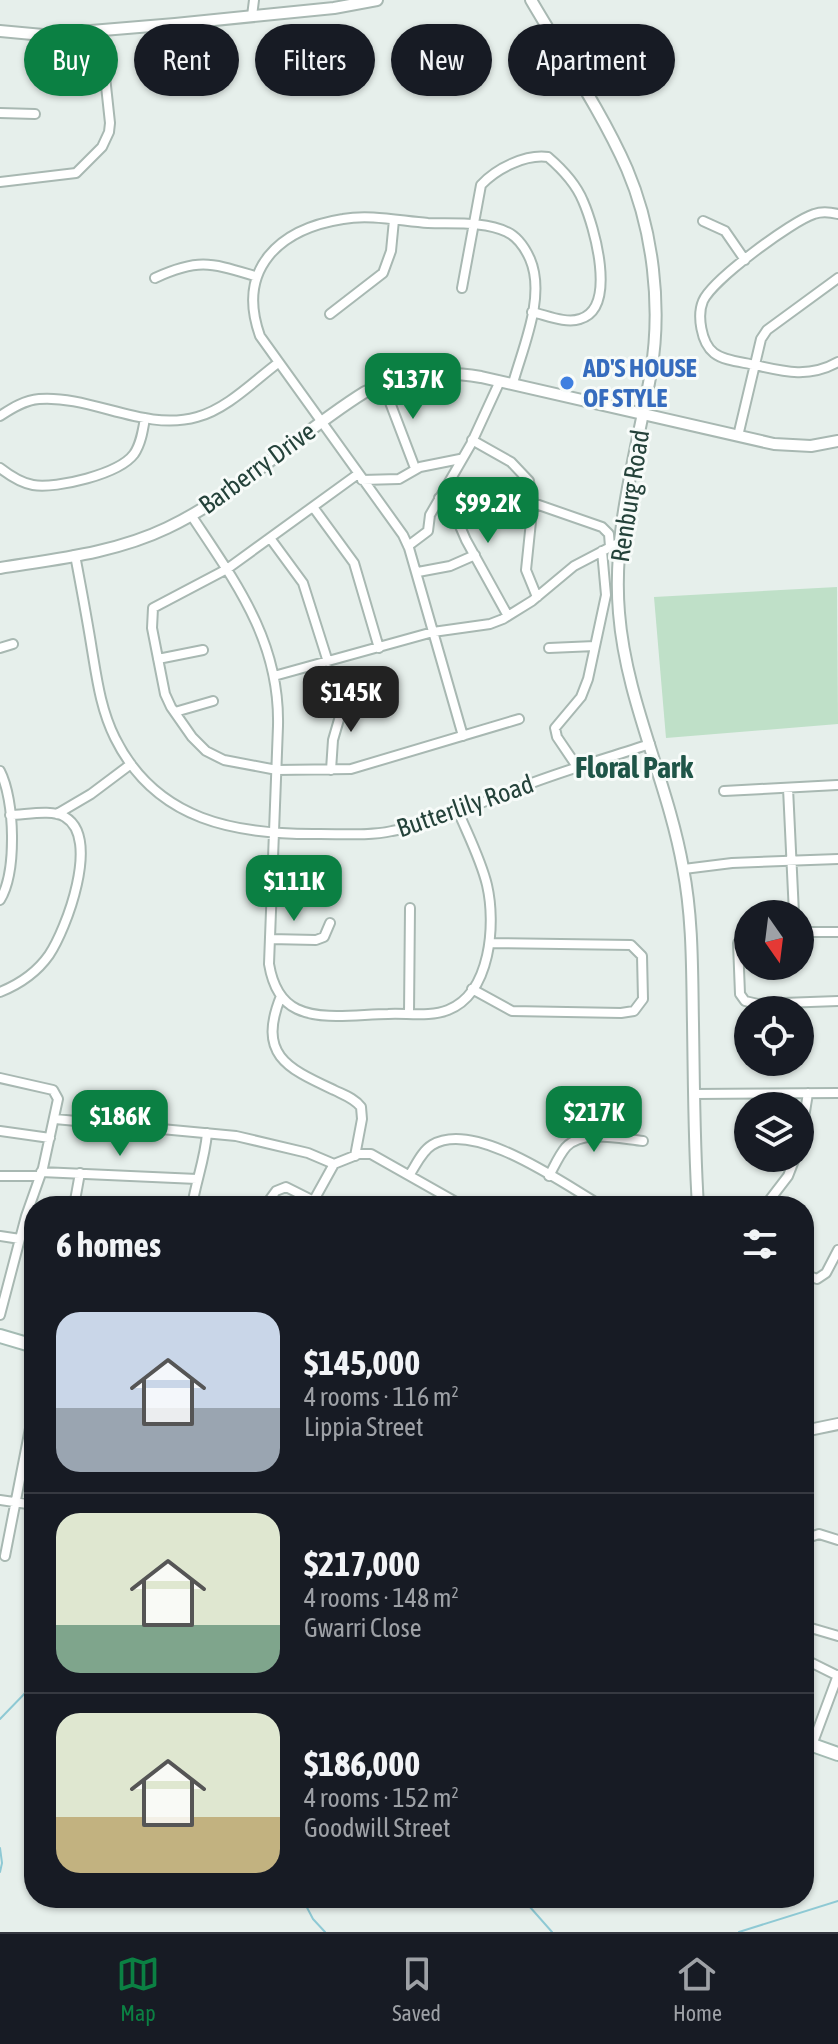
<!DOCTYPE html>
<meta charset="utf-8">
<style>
body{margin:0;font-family:"Asap Condensed",sans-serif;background:#242831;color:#f1f3f6;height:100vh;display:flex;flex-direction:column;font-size:30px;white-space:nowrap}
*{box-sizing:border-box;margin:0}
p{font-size:26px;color:#9ea1a6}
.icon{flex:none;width:44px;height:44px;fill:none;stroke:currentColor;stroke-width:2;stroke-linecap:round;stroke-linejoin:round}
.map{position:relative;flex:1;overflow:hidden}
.drawer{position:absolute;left:24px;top:1196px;width:790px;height:712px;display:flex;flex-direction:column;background:#171b24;border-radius:32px;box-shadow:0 2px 6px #0004}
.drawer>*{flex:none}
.guide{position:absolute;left:24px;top:24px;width:790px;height:72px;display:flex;gap:16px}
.needle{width:52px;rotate:166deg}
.controls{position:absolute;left:734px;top:900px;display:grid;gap:16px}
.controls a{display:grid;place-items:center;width:80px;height:80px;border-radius:50%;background:#171b24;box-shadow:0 2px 6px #0004;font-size:40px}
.price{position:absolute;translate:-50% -68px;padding:0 18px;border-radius:16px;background:#0b8043;color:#fff;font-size:26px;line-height:52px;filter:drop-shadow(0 2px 4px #0008)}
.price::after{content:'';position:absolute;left:50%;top:48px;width:24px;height:18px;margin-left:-12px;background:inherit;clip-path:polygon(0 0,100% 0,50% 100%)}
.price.on{background:#222;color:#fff}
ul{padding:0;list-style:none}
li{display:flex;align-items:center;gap:24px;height:200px;padding:0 32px}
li+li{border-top:2px solid #363941}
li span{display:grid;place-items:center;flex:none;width:224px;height:160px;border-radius:24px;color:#555}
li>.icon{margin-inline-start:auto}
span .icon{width:96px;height:96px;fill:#fffc;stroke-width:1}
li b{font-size:34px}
h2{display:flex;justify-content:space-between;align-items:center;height:96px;padding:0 32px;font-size:34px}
.pill{padding:0 28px;border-radius:36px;background:#171b24;box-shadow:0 2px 6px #0004;font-size:28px;line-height:72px}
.pill.on{background:#0b8043;color:#fff}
.menu{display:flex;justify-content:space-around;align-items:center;height:112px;border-top:2px solid #363941;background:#171b24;font-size:22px;color:#9ea1a6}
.menu a{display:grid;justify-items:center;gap:4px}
.menu .on{color:#0b8043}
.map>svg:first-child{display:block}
.green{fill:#bfe0c8}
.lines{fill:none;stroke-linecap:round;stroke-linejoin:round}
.stream{stroke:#8ec9d4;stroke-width:2}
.minor-casing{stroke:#a8b8b2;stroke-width:12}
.tertiary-casing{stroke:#a8b8b2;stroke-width:14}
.secondary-casing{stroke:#a4bbb3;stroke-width:16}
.minor{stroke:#fff;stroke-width:8}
.tertiary{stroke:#fff;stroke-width:10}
.secondary{stroke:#fff;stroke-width:12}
.shop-dot{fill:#3f7fe0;stroke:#f7fbf9;stroke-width:3}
.labels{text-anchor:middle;stroke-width:6;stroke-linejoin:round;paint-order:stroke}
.shop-label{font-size:26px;font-weight:bold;fill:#366cbe;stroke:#f7fbf9;text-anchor:start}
.street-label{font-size:26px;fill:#24423a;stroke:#f7fbf9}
.quarter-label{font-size:30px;font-weight:bold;fill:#1f5548;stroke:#f7fbf9}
</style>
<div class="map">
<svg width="838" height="1932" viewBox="0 0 838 1932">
<rect width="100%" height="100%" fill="#e6efeb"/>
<path class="green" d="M837,587L838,724L666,738L654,597Z"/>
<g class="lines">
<path class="stream" d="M0,1719L30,1688L34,1689
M0,1848L2,1863L0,1872
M302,1898L313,1919L325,1932
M522,1898L552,1932
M739,1932L838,1901"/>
<g class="minor-casing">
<path id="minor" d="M252,16L254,0
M0,113L35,114
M0,182L76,173L102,147L109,132L110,123L100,30
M838,214C830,212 822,211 814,214C792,221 712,280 703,301C697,315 701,343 714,353C724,361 742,362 755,365C785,372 810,378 838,362
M703,221L725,231L745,260
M155,278C199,258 211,263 255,276
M462,288L481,185C497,168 526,154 548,157C562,169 576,184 583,201C594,226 618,308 580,319C566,324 546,315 532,312
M330,314L383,273L391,251L394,220
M383,384L415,468
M0,416C12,408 25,400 39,399C92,395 144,432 197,417C227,409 254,381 278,363
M738,436L761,339L767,330L838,278
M472,440L511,462L529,481L533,502L526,570L537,597
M0,468C9,475 21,483 33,485C57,489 119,474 134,454C141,444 143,430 145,418
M358,474L227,569L153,608L152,628L165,694L171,707L192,737L206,751L224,760L277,770L351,769L519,719
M362,480L399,479L420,467L460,459
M439,498L453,510L466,540L508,616
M533,503L602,527L609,534L610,547
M313,507L354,563L379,648
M191,515C236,583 280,641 278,726L269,964C272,982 280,1001 297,1009C322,1021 360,1014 388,1014C407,1013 431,1017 448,1010C491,993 496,924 487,885C481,860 468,835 458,811
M270,538L303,583L328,662
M408,546L428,531L430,515L471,444L500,381
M75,555C81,587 87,618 92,650C97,680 101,710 115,738C156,821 236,835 320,834C344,834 369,836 392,831C438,823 481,802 524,786C565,770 608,758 650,744
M418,572L450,566L475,555
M0,648L13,644
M549,648L595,646
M158,659L203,650
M274,676L433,632L490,624L503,619L532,601L574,566L618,543
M175,712L213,701
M463,736L409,548L403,535L260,336C236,269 279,229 343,219C370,214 401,221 428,223C452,224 485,221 507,232C518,237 525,248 530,259C546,296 523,347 513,383
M578,768L557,737L555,728L581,697L588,679L606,595L602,551
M331,770L333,740L340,716L378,702
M0,771C15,800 17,872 0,900
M788,788L794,914
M724,791L837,785
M57,814L91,794L131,764
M684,869L732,863L838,859
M800,932H838
M748,935L738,943L740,994L745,1001L758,1004L838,1001
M270,939L316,940L324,937L330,923
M472,989L512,1011L621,1013L634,1011L643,999L642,956L631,945L490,943
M0,992C20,984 37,972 49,955C66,930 101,838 65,817C52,809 25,815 10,815
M281,996C257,1055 287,1068 334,1090C344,1095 354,1098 361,1107L362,1119L355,1156
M409,1013L410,908
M0,1078L53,1090L58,1099L43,1168L26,1216L0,1315
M694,1094L838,1093
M55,1119L236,1136L308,1153L334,1164
M0,1131L50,1138
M800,1143L808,1093
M41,1172L197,1179
M410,1174C416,1165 422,1151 432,1145C475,1119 565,1185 602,1206
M0,1176H40
M549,1176C554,1167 559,1155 566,1147C583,1129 621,1139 643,1141
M314,1200L334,1164L359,1154H371L463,1206
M74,1206L80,1173
M192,1206C196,1181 205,1159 207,1133
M265,1206L276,1191L286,1187L324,1206
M765,1206L788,1176L795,1158
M0,1236L20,1239
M804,1274L817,1279L826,1273L838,1250
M0,1500L34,1505
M804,1539L819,1534L838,1540
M5,1556L34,1408
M804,1626L838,1636
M804,1659L838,1676
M812,1745L838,1675"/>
</g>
<g class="tertiary-casing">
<path id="tertiary" d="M531,0C563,55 601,110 627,169C653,230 662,306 651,372C637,452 612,531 619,613C626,701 668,782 683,868C693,919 692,973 693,1024C694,1085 694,1145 698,1206
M0,31L43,35L175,24L334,8L377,0
M0,568C56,559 115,553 167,528C239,494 297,434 365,392C403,374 439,370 481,377L774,444L811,446L838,441
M804,1431L838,1424"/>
</g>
<g class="secondary-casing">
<path id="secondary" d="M0,1336L34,1346
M804,1742L838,1754"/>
</g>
<use href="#minor" class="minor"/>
<use href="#tertiary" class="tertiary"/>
<use href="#secondary" class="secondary"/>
</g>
<circle class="shop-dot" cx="567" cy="383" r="8"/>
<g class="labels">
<g class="shop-label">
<text x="583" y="377">AD'S HOUSE<tspan x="583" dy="30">OF STYLE</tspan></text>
</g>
<g class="street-label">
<text transform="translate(257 468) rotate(-36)" y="9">Barberry Drive</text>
<text transform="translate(630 496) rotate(-81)" y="9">Renburg Road</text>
<text transform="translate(465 806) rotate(-19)" y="9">Butterlily Road</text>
</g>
<g class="quarter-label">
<text x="634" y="778">Floral Park</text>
</g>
</g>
</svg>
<div class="controls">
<a><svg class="needle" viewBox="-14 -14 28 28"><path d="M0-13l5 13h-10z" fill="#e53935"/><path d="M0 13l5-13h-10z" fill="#9ea1a6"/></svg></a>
<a><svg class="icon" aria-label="locate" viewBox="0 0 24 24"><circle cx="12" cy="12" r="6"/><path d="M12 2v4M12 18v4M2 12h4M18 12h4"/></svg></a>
<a><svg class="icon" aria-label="layers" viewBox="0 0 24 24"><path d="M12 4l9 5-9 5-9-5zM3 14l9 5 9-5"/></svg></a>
</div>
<b class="price" style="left:413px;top:421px">$137K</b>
<b class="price" style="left:488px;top:545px">$99.2K</b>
<b class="price on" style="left:351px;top:734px">$145K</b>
<b class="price" style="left:294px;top:923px">$111K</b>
<b class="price" style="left:594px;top:1154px">$217K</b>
<b class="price" style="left:120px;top:1158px">$186K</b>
<div class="guide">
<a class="pill on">Buy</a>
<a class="pill">Rent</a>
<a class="pill">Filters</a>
<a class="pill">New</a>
<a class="pill">Apartment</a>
</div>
<section class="drawer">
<h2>6 homes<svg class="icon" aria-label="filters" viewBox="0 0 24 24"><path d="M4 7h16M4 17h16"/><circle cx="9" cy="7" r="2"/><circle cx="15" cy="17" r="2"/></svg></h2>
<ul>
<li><span style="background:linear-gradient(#c9d6e8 60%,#9aa5b1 0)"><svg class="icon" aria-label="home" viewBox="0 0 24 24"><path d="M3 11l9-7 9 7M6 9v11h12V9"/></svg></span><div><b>$145,000</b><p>4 rooms · 116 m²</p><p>Lippia Street</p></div></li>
<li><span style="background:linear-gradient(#dfe7d0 70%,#7fa58c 0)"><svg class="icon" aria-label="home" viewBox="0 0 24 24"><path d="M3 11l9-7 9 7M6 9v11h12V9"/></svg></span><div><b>$217,000</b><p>4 rooms · 148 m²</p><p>Gwarri Close</p></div></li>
<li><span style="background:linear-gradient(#dfe7d0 65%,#c2b280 0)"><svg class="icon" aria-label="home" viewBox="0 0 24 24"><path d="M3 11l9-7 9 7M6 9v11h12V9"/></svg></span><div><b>$186,000</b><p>4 rooms · 152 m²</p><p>Goodwill Street</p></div></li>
</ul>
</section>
</div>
<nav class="menu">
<a class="on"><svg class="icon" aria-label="map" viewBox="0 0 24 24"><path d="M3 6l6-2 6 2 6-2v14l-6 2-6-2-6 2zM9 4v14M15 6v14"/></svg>Map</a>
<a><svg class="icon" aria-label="saved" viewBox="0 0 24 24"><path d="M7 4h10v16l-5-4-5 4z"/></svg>Saved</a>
<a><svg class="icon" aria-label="home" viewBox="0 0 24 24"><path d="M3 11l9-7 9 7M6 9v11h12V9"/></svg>Home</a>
</nav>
